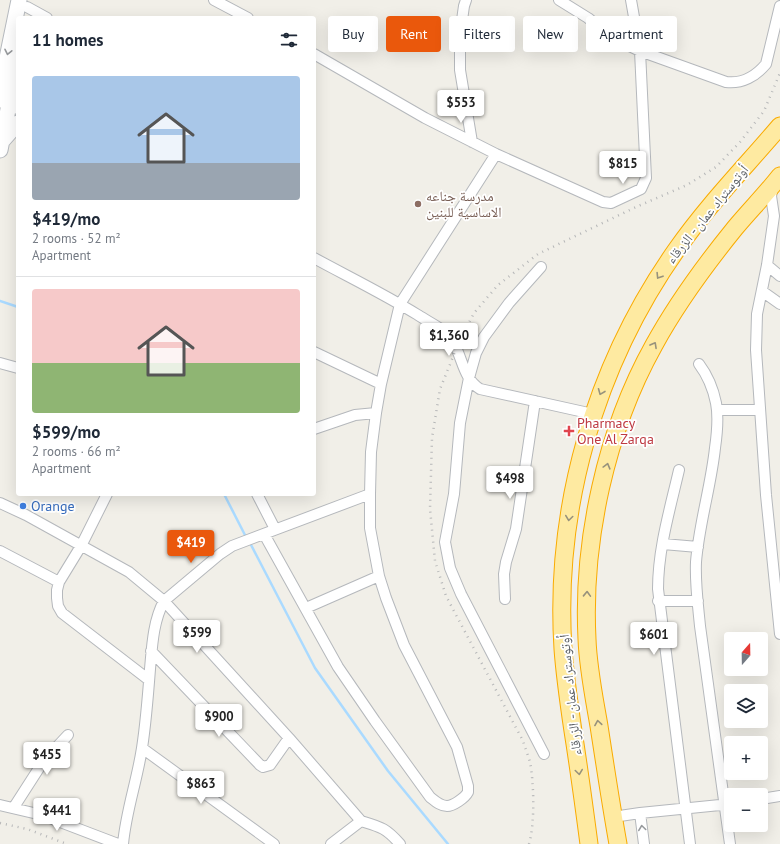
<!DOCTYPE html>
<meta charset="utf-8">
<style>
body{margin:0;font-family:"PT Sans","Noto Naskh Arabic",sans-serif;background:#f2f2f3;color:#1f2937;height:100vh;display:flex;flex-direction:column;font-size:15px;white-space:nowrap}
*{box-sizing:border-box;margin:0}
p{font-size:13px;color:#747a83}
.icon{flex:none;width:22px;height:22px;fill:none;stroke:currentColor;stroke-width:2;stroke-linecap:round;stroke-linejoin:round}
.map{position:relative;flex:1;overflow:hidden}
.sheet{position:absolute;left:16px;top:16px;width:300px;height:480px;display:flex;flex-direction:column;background:#fff;border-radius:4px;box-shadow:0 4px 16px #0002}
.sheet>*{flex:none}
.top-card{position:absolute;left:328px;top:16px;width:380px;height:36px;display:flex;gap:8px}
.needle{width:26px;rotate:20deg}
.tools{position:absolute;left:724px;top:632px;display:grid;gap:8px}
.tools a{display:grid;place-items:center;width:44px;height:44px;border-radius:4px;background:#fff;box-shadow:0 4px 16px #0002;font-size:20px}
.price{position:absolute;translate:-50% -34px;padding:0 9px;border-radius:4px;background:#fff;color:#222;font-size:13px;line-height:26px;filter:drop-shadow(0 1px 2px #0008)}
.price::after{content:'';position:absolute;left:50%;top:24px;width:12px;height:9px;margin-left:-6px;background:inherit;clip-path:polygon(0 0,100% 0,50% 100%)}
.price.active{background:#ea580c;color:#fff}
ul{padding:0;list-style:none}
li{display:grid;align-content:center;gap:8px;height:212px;padding:0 16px}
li+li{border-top:1px solid #e0e1e3}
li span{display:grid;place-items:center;height:124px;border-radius:4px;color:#555}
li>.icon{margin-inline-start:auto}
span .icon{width:72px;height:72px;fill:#fffc;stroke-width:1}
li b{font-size:17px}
h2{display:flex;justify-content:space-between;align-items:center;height:48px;padding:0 16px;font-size:17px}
.tag{padding:0 14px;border-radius:4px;background:#fff;box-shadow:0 4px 16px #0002;font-size:14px;line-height:36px}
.tag.active{background:#ea580c;color:#fff}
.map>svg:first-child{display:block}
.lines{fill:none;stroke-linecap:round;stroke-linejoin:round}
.stream{stroke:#aadaff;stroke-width:2.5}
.minor-casing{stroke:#b5b8bc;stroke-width:12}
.secondary-casing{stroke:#b6babf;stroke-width:17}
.trunk-casing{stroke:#f9ab00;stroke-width:19}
.minor{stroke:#fff;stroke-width:10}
.secondary{stroke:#fff;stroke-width:15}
.trunk{stroke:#feeaa1;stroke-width:17}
.rail{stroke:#b6b7b8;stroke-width:2.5;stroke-dasharray:1 5;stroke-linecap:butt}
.oneway{stroke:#979a9d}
.oneway2{stroke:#97927c}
.education-dot{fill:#8d6e63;stroke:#fff;stroke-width:1.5}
.health-dot{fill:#e0444e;stroke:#fff;stroke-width:1.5}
.shop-dot{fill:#3f7fe0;stroke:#fff;stroke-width:1.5}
.labels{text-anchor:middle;stroke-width:3.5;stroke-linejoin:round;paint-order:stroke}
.education-label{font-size:14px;fill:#785e54;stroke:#fff;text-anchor:start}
.street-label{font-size:14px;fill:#5f6368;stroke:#fff}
.health-label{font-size:14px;fill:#be3a42;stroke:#fff;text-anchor:start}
.shop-label{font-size:14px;fill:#366cbe;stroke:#fff;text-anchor:start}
</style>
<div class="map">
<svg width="780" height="844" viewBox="0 0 780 844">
<rect width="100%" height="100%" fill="#f1efe8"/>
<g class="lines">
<path class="stream" d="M0,301L18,307
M224,494L246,537
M249,541L315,668L388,771L448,844"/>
<g class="minor-casing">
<path id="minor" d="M214,0L248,18
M466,0L464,6L460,34V70L472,142
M559,0L588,18L604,31L617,40L640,51L726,82C742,84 756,76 766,64L780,6
M27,7L47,18
M314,54L425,118L496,154L603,202L611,203L641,189L646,178L640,51L631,0
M0,102L18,109
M773,187L771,196L774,216L767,265L757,314L756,350L766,495L780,634
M314,258C349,277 384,294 418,315C427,321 438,326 446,333C463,349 460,377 480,389L593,414
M767,265L780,276
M541,267L509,303L484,337L476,353L469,378L460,423L454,494L445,542L450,568L461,594L544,754
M762,291L780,304
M314,352L381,384
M0,363L18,368
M699,364C708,376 713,388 716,403C719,418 717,434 715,448C711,486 699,524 696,562C695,583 698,605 700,626L730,844
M717,410H760
M314,429L355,415L376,413
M679,470C670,509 658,549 658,589L690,844
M107,494L81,546L59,582L57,590V598L58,606L62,613L149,680
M257,494L275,529
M0,503L26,515L129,572L164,601L289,738L361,821L331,844
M264,534L338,667L375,721L430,797C435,801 440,806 447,806C453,806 465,798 468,792C468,790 468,787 468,786L457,747L404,645L386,598L379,576L370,528V494L371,452L376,413L381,384L400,304L496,154
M663,544L698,547
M0,551L59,582
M505,599L504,574L506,562L516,529L535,401
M658,601H698
M306,608L379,576
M151,651L260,765L263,767L270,765L289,738
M142,748L274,844
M761,799L780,796
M0,805L42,815L118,844
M14,807L41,765L51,753L68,735
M640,813L644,844
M613,817L640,813L730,804
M361,821C381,827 386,828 400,844
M123,844C126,811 137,781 142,748C146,722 148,696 150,669C152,647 153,621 164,601L220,554L232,546L370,494"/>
</g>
<g class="secondary-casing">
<path id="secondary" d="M0,92L19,0
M3,140L18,123
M0,150L18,59"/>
</g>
<g class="trunk-casing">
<path id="trunk" d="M589,844C584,806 579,769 573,731C569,704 565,677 563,649C554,508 595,365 677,249C707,206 745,167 780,126
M618,844C611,805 605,765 599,726C594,697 588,668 587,639C582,541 606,431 654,345C677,303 705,265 735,228C750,210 766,194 780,176"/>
</g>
<use href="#minor" class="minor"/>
<use href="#secondary" class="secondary"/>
<use href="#trunk" class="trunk"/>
<path class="rail" d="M0,823L27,829L67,844
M529,844C535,824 534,783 530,762C528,755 525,748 523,741L446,596L435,561L430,509L432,438L440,389L451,362L457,346L474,313L498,285L538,254L636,207L687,185L716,167L740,142L764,111L780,73"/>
</g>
<defs><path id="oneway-chevron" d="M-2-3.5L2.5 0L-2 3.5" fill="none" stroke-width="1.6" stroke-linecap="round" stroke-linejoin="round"/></defs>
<g class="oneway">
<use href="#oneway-chevron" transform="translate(8 52) rotate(102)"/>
<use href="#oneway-chevron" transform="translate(642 828) rotate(-98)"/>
</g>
<g class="oneway2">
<use href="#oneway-chevron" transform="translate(659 276) rotate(122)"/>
<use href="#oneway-chevron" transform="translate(654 345) rotate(-61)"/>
<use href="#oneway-chevron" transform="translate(601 392) rotate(112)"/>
<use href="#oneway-chevron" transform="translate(607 466) rotate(-75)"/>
<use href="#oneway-chevron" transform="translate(569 518) rotate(98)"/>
<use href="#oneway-chevron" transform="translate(587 594) rotate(-88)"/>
<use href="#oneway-chevron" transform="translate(598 723) rotate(-99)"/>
<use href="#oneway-chevron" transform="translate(579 772) rotate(82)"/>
</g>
<circle class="education-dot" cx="418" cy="204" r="4"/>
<path class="health-dot" d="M567 425h4v4h4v4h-4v4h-4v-4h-4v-4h4z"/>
<circle class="shop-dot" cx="23" cy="506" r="4"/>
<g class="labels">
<g class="education-label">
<text x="426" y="201">مدرسة جناعه<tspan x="426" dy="16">الاساسية للبنين</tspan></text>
</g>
<g class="street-label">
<text transform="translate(707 214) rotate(-51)" y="5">أوتوستراد عمان - الزرقاء</text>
<text transform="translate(570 695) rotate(-96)" y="5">أوتوستراد عمان - الزرقاء</text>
</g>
<g class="health-label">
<text x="577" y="428">Pharmacy<tspan x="577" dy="16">One Al Zarqa</tspan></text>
</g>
<g class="shop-label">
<text x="31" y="511">Orange</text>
</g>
</g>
</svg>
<div class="tools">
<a><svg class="needle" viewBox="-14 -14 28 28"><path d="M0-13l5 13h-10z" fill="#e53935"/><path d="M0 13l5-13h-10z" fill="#747a83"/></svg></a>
<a><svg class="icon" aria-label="layers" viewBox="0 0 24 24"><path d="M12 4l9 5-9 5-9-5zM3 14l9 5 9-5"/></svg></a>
<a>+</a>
<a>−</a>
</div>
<b class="price" style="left:461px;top:124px">$553</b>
<b class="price" style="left:623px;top:185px">$815</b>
<b class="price" style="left:449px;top:357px">$1,360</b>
<b class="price" style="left:510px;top:500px">$498</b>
<b class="price active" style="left:191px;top:564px">$419</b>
<b class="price" style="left:197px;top:654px">$599</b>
<b class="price" style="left:654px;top:656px">$601</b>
<b class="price" style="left:219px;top:738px">$900</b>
<b class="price" style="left:47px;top:776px">$455</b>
<b class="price" style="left:201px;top:805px">$863</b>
<b class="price" style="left:57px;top:832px">$441</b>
<div class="top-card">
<a class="tag">Buy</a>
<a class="tag active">Rent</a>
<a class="tag">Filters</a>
<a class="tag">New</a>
<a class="tag">Apartment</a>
</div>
<section class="sheet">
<h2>11 homes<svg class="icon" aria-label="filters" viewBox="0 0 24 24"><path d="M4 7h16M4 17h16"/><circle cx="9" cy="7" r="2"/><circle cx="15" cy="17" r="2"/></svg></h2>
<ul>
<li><span style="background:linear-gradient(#a9c7e8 70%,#9aa5b1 0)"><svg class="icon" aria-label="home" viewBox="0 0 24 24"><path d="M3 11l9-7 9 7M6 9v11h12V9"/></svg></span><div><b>$419/mo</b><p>2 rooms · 52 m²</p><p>Apartment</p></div></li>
<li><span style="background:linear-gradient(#f6c9c9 60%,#8fb573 0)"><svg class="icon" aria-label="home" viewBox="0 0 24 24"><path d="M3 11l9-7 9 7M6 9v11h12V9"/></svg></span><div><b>$599/mo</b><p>2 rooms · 66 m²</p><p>Apartment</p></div></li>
</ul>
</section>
</div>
